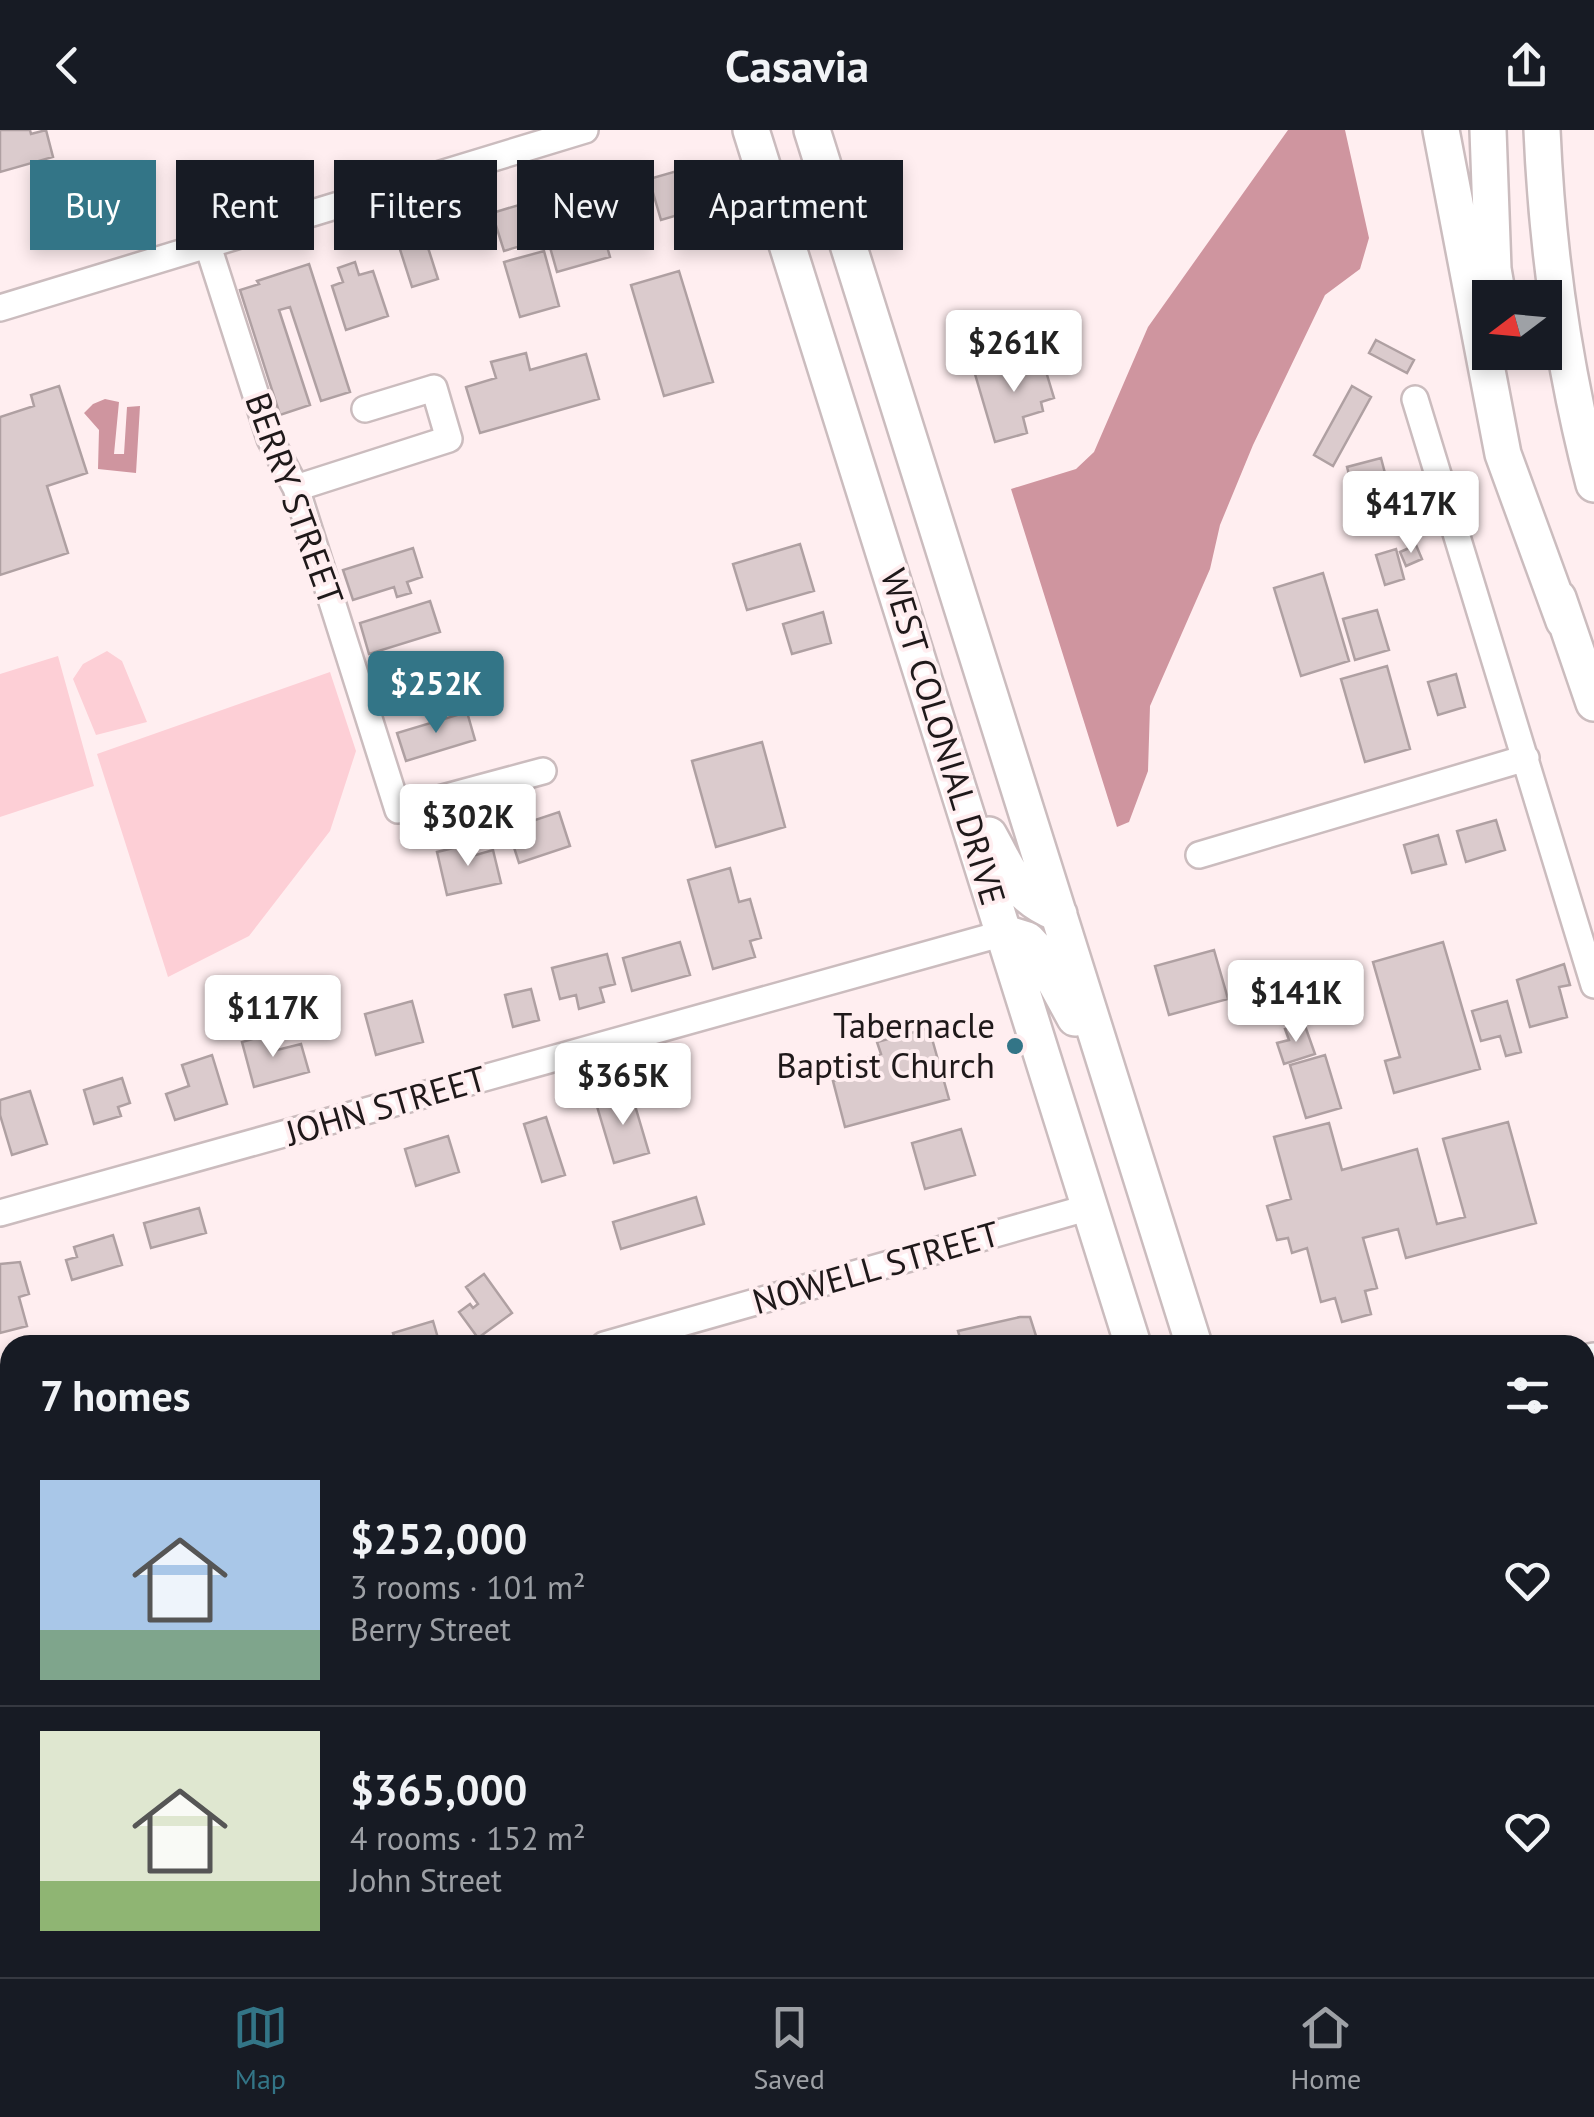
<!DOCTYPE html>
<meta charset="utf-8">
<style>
body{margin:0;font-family:"PT Sans",sans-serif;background:#242831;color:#f1f3f6;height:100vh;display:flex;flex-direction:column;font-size:38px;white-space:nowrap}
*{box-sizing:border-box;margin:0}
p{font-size:32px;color:#9ea1a6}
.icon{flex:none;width:55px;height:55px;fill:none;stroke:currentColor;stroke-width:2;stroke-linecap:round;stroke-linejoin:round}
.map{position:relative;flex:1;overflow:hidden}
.side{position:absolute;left:0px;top:1205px;width:1595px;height:642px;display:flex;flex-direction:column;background:#171b24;border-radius:30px 30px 0 0;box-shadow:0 5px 15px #0003}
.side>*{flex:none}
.guide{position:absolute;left:30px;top:30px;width:1000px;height:90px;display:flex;gap:20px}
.needle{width:65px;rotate:254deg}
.fabs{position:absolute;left:1472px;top:150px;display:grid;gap:20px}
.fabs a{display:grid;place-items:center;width:90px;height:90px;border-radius:0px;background:#171b24;box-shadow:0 5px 15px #0003;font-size:50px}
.price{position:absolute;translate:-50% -85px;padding:0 22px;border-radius:10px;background:#fff;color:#222;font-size:32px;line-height:65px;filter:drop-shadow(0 2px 5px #0008)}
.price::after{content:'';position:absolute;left:50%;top:60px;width:30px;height:22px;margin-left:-15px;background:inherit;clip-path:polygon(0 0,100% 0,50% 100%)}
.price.current{background:#337587;color:#fff}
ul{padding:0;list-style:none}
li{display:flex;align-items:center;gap:30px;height:250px;padding:0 40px}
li+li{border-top:2px solid #363941}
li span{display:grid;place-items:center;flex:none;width:280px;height:200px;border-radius:0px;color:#555}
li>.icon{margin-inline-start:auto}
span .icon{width:120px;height:120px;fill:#fffc;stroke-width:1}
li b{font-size:42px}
h2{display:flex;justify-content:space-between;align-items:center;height:120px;padding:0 40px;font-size:42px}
.tag{padding:0 35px;border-radius:0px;background:#171b24;box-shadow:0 5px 15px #0003;font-size:35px;line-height:90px}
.tag.current{background:#337587;color:#fff}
header{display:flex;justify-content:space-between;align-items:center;height:130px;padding:0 40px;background:#171b24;font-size:45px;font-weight:700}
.tabs{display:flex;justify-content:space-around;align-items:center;height:140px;border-top:2px solid #363941;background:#171b24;font-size:28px;color:#9ea1a6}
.tabs a{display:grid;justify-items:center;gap:5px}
.tabs .current{color:#337587}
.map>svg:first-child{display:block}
.green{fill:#fdcfd6}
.water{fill:#cf959f}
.building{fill:#dbcbcd;stroke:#afa0a2;stroke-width:2.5}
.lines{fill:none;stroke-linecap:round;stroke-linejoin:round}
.minor-casing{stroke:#cbbcbe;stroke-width:30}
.highway-casing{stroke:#cbbcbe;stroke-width:40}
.minor{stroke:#fff;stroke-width:25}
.highway{stroke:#fff;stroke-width:35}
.poi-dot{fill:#337587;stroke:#ffeef0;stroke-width:4}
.labels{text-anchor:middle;stroke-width:8;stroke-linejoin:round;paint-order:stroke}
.street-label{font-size:35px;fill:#1f191a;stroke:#ffeef0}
.poi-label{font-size:35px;fill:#1f191a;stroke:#ffeef0;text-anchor:end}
</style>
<header><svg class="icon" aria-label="back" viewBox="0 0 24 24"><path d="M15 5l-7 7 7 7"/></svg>Casavia<svg class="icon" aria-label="share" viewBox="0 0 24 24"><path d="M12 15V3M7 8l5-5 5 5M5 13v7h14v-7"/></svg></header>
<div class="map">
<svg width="1594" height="1847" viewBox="0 0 1594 1847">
<rect width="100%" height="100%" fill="#ffeef0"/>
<path class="green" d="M107,521L122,531L147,592L96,605L73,549L83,534Z
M58,526L94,656L0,687V544Z
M330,542L356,621L330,701L249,806L168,847L97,624Z"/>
<path class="water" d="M1288,0H1345L1369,108L1360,139L1325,165L1253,315L1220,395L1210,439L1150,576L1148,641L1129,692L1117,697L1011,359L1076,339L1094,322L1148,197Z
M105,269L119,272L114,324H124L127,277L140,276L136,343L98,339L99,300L84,283L93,274Z"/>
<path class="building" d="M0,0H30L31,4L46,0L53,27L0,42Z
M691,37L702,78L661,90L649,49Z
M519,75L531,113L504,121L492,83Z
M597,81L610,127L557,142L544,96Z
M423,102L438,149L412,157L397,110Z
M544,121L559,176L520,187L504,132Z
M355,132L359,145L373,141L388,186L346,200L332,156L343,152L338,138Z
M309,134L350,262L321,271L290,177L279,180L310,275L280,285L240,160L259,154L257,151Z
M679,141L713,252L664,266L631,155Z
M1376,210L1414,230L1407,243L1369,223Z
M526,223L530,240L586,224L599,269L480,303L466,257L496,248L491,232Z
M1041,225L1054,268L1041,272L1043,281L1023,287L1027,303L995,312L975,244Z
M59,256L87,343L47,356L68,423L0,445V287L34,276L31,265Z
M1352,256L1371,267L1333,336L1314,325Z
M1381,328L1386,347L1352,356L1347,337Z
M800,414L814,461L747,480L733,434Z
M1416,415L1422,429L1406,436L1400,422Z
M413,418L422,447L407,452L411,463L397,467L394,457L353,470L343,440Z
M1396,419L1404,449L1385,455L1376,425Z
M1323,443L1349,531L1301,546L1274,458Z
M430,471L440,502L369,524L360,493Z
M1377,480L1389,520L1355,530L1343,489Z
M823,482L831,513L792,524L783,494Z
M449,527L459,557L387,578L378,548Z
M1387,536L1410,619L1365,632L1341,549Z
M1456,544L1465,577L1438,585L1428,552Z
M467,582L475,610L406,631L397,603Z
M762,612L785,697L716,717L692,631Z
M559,682L570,716L519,733L508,699Z
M1496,690L1505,720L1466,732L1457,701Z
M1438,705L1446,734L1412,743L1404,715Z
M474,713L476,725L493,720L501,753L447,765L437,722Z
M730,738L739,772L750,769L761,808L750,811L755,827L713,839L688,750Z
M680,812L690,845L632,861L623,828Z
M1443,812L1480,939L1394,963L1385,931L1400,927L1373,832Z
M1214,820L1228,869L1169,885L1155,836Z
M607,824L615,854L600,858L604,872L579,879L576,865L560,869L552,838Z
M1564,834L1570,855L1559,857L1567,887L1530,897L1517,850Z
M531,859L539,890L513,897L505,865Z
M412,871L423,912L376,925L365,884Z
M1507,871L1521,922L1506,926L1500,906L1481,911L1472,881Z
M1304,893L1315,924L1284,934L1277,913L1289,910L1285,899Z
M929,898L949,969L845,997L833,951L865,942L861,930L881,924L877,912Z
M273,903L277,920L301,914L309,942L254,957L242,912Z
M212,925L227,974L175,990L166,964L189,956L182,935Z
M1325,925L1341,978L1306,988L1290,935Z
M122,948L130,973L118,977L121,986L94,994L84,960Z
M30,961L47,1014L12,1025L0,985V970Z
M631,962L649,1023L614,1033L596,973Z
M546,987L565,1045L542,1052L524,994Z
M1508,992L1536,1093L1406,1128L1398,1099L1363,1108L1377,1158L1365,1161L1371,1184L1342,1192L1335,1168L1321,1172L1307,1118L1292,1123L1288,1108L1277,1110L1267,1076L1291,1069L1274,1007L1329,993L1342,1040L1417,1019L1437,1094L1465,1087L1443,1009Z
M961,999L975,1045L925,1059L912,1013Z
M448,1006L459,1042L416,1056L405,1019Z
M696,1067L704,1094L621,1119L613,1092Z
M199,1078L206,1103L151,1118L144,1093Z
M113,1105L122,1135L72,1150L66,1130L77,1127L74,1117Z
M20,1132L29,1164L19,1167L27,1196L0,1203V1134Z
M484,1144L512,1183L478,1208L459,1182L470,1174L473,1178L478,1174L466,1157Z
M1020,1187H1030L1037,1209L1023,1215H962L958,1201Z
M433,1191L440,1215H397L393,1203Z
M1589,1286L1594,1304V1347L1585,1349V1287Z
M1594,1548V1608L1585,1611V1551Z
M10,1576V1613L0,1581Z
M0,1611L9,1639L0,1641Z
M57,1838H103L104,1840L82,1847H60Z
M192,1838H221L224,1847H195Z
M249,1838H300L303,1846L252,1847Z
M329,1838H352L353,1842L332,1847Z
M696,1838H703L706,1847H680L678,1842Z
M1546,1838H1584L1587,1847H1594H1513Z"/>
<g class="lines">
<g class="minor-casing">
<path id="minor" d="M208,116L270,309L296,358L398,680L543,641
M0,178L585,0
M1415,269L1594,855
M296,358L449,309L434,258L365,279
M1199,725L1526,628
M0,1083L1004,803
M604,1215L1090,1077
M1585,1228L1594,1226
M0,1382L10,1412
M0,1688L10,1685
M152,1838L155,1847
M764,1838L767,1847
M488,1847L522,1838"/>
</g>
<g class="highway-casing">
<path id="highway" d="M751,0L1133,1215
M812,0L1194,1215
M1441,0L1503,324L1564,491
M1488,0L1493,139L1498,168
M1542,0C1547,118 1564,240 1594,354
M1558,468L1594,573
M989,705C1011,744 1015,766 1059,784
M1004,803L1027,810L1040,824L1075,888
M1326,1838L1329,1847
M1385,1838L1388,1847"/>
</g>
<use href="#minor" class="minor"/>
<use href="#highway" class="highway"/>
</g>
<circle class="poi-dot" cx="1015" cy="916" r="10"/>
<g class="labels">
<g class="street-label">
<text transform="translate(294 369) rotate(70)" y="12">BERRY STREET</text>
<text transform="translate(943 607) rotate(73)" y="12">WEST COLONIAL DRIVE</text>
<text transform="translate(386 976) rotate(-16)" y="12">JOHN STREET</text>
<text transform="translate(876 1138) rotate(-16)" y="12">NOWELL STREET</text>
</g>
<g class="poi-label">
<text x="995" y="908">Tabernacle<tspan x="995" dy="40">Baptist Church</tspan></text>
</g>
</g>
</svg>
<div class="fabs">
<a><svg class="needle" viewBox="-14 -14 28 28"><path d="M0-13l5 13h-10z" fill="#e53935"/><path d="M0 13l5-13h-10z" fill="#9ea1a6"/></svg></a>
</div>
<b class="price" style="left:1014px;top:265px">$261K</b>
<b class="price" style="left:1411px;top:426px">$417K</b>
<b class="price current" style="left:436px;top:606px">$252K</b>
<b class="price" style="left:468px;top:739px">$302K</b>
<b class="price" style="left:1296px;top:915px">$141K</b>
<b class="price" style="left:273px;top:930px">$117K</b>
<b class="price" style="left:623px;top:998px">$365K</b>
<div class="guide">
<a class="tag current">Buy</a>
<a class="tag">Rent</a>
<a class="tag">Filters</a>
<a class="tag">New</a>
<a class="tag">Apartment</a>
</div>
<section class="side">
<h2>7 homes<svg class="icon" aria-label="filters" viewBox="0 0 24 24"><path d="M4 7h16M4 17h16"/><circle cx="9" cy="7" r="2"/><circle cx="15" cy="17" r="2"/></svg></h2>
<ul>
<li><span style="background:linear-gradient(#a9c7e8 75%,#7fa58c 0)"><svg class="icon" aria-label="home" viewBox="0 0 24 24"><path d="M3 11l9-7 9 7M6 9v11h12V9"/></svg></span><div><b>$252,000</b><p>3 rooms · 101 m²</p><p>Berry Street</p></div><svg class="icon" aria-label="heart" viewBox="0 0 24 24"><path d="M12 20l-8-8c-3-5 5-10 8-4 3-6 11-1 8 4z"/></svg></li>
<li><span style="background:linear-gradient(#dfe7d0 75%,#8fb573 0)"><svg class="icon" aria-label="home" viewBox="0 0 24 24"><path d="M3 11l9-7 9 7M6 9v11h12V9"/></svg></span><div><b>$365,000</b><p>4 rooms · 152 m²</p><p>John Street</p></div><svg class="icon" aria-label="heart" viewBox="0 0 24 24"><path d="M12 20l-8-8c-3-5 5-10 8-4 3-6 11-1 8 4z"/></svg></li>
</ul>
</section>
</div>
<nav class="tabs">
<a class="current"><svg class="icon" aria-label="map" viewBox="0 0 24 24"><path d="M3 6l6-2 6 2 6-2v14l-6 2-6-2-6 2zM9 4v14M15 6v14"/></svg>Map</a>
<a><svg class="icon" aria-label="saved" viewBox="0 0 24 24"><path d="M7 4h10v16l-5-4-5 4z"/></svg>Saved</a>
<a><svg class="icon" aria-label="home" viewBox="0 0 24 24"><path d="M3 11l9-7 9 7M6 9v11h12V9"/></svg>Home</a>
</nav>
